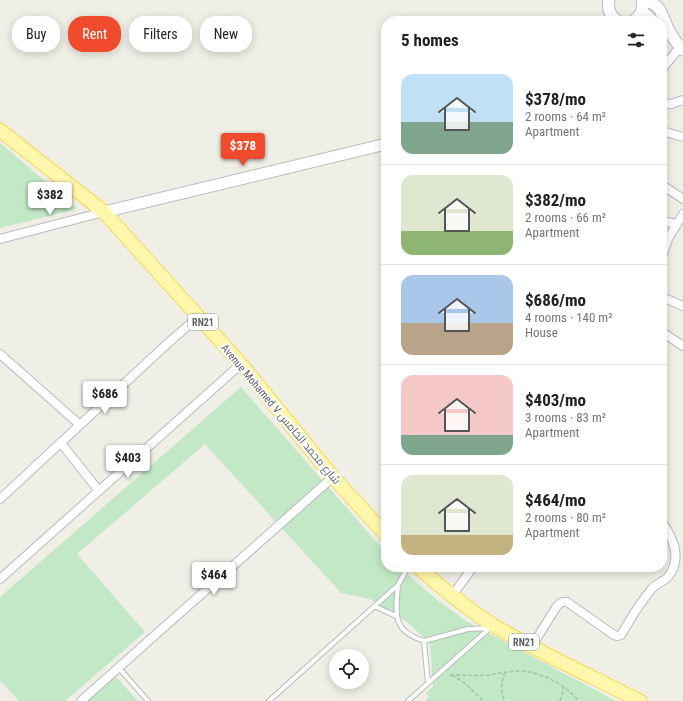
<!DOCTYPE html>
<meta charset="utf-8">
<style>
body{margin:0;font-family:"Roboto Condensed",Cairo,sans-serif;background:#f2f2f2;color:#222;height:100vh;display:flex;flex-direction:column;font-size:15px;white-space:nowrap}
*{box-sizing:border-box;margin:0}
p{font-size:13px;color:#767676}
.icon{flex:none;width:22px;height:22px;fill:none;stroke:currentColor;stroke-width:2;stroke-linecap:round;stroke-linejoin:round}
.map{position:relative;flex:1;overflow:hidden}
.sheet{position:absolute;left:381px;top:16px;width:286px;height:556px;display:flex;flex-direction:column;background:#fff;border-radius:16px;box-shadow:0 2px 10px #0003}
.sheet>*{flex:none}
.top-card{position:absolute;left:12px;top:16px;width:309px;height:36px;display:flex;gap:8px}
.tools{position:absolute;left:329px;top:649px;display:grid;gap:8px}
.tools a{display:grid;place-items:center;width:40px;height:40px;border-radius:50%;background:#fff;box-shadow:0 2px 10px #0003;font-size:20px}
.price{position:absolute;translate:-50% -34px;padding:0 9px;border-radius:4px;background:#fff;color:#222;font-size:13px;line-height:26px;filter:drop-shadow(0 1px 2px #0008)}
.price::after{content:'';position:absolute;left:50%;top:24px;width:12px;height:9px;margin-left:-6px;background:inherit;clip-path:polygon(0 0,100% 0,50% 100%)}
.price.on{background:#f04b2c;color:#fff}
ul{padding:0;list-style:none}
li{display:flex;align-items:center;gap:12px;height:100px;padding:0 20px}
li+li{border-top:1px solid #e0e0e0}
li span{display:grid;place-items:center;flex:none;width:112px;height:80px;border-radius:12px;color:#555}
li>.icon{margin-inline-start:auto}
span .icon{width:48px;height:48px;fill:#fffc;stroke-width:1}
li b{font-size:17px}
h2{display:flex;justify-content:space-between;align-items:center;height:48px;padding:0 20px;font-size:17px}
.pill{padding:0 14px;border-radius:16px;background:#fff;box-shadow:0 2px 10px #0003;font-size:14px;line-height:36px}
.pill.on{background:#f04b2c;color:#fff}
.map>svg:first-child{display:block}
.green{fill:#c2e8c5}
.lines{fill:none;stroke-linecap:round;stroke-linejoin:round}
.lane-casing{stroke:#b8bbc0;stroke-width:6}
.street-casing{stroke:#b8bbc0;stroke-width:10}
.secondary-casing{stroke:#b9bcc2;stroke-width:13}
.primary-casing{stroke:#f7d758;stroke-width:15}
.path{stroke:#99c7aa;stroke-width:1.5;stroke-dasharray:4 2;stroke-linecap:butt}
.lane{stroke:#fff;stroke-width:4}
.street{stroke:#fff;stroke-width:8}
.secondary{stroke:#fff;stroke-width:11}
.primary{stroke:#fff8ac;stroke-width:13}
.labels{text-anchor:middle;stroke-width:4;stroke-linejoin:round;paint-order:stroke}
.shield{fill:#fff;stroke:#8e9095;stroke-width:1}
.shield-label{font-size:10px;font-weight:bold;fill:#5d6167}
.street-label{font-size:11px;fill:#5d6167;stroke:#fff}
</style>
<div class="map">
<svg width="683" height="701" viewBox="0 0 683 701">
<rect width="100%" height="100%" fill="#f0efe6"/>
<path class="green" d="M0,143L77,208L73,210L0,228Z
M241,387L386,553V567H399L437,600L466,621L616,701H425L429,697L426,693L433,687L430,644L411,625L370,599L341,593L205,444L77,554L145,632L65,701H19L0,680V597Z
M115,676L138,701H87Z"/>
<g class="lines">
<g class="lane-casing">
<path id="lane" d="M398,585C396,614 391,630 424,641L468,629L490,628
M374,606L396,616
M424,641L428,683
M119,668L148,701
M269,701L398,585L408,567
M408,701L490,628"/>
</g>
<g class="street-casing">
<path id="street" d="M662,69L680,47
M662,103L671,104L683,100
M662,131L683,137
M662,185L683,199
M662,221L677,224
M0,239L104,212
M662,256L668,239L683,214
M662,297L683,306
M662,332L683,346
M0,354L80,425
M61,443L99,491
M0,499L167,344L198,317
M0,579L241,364
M452,596L473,567
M532,646L557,606C560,603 562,601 567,602L614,635L617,636L621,635C630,620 639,604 650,591C655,584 661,583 667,578C683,560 674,539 662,522
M81,701L333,477"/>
</g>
<g class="secondary-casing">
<path id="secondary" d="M609,0C607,9 610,16 618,21
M642,1C664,2 661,18 670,32C673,38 678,45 683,50
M642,11L653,21
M633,21C641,16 644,9 642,0
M104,212L386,144"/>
</g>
<g class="primary-casing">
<path id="primary" d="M0,130L104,212L241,364L333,477L386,535
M418,567C442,588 466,608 493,625C540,653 591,676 640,701"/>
</g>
<path class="path" d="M505,672C501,682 500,691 505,701
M450,675C463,675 475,676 487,675C498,674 509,671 521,671C544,673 564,684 579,701
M452,675L466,684L483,701
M560,701L563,692V687"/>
<use href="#lane" class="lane"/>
<use href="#street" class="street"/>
<use href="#secondary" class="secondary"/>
<use href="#primary" class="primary"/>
</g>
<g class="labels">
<g class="shield">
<rect x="188" y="314" width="30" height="16" rx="3"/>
<rect x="509" y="634" width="30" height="16" rx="3"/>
</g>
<g class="shield-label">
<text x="203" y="326">RN21</text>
<text x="524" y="646">RN21</text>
</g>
<g class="street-label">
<text transform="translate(281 414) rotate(50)" y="4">Avenue Mohamed V شارع محمد الخامس</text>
</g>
</g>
</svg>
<div class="tools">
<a><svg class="icon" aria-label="locate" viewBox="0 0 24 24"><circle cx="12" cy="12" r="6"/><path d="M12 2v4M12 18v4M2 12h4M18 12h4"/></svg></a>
</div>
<b class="price on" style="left:243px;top:167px">$378</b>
<b class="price" style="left:50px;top:216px">$382</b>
<b class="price" style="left:105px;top:415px">$686</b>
<b class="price" style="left:128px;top:479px">$403</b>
<b class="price" style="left:214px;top:596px">$464</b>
<div class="top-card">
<a class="pill">Buy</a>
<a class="pill on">Rent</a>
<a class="pill">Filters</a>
<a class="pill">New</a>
</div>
<section class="sheet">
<h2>5 homes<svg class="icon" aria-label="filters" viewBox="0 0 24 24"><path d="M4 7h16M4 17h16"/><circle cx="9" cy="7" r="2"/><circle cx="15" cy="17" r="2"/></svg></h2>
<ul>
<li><span style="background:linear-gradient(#bfe0f5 60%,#7fa58c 0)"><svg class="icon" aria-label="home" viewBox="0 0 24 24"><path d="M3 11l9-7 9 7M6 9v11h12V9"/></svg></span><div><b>$378/mo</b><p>2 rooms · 64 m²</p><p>Apartment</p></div></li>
<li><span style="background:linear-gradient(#dfe7d0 70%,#8fb573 0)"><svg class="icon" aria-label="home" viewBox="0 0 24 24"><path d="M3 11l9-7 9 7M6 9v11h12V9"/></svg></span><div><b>$382/mo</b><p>2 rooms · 66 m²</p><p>Apartment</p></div></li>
<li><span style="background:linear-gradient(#a9c7e8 60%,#b9a48a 0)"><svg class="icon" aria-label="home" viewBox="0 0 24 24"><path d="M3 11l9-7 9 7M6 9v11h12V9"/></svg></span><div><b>$686/mo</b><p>4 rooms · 140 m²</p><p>House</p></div></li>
<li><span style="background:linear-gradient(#f6c9c9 75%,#7fa58c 0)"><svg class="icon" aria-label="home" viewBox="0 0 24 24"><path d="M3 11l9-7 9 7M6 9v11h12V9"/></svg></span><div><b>$403/mo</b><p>3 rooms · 83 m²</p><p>Apartment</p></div></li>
<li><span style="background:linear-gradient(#dfe7d0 75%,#c2b280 0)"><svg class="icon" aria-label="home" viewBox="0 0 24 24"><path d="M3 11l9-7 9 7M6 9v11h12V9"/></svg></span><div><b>$464/mo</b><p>2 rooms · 80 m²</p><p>Apartment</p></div></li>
</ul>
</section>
</div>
